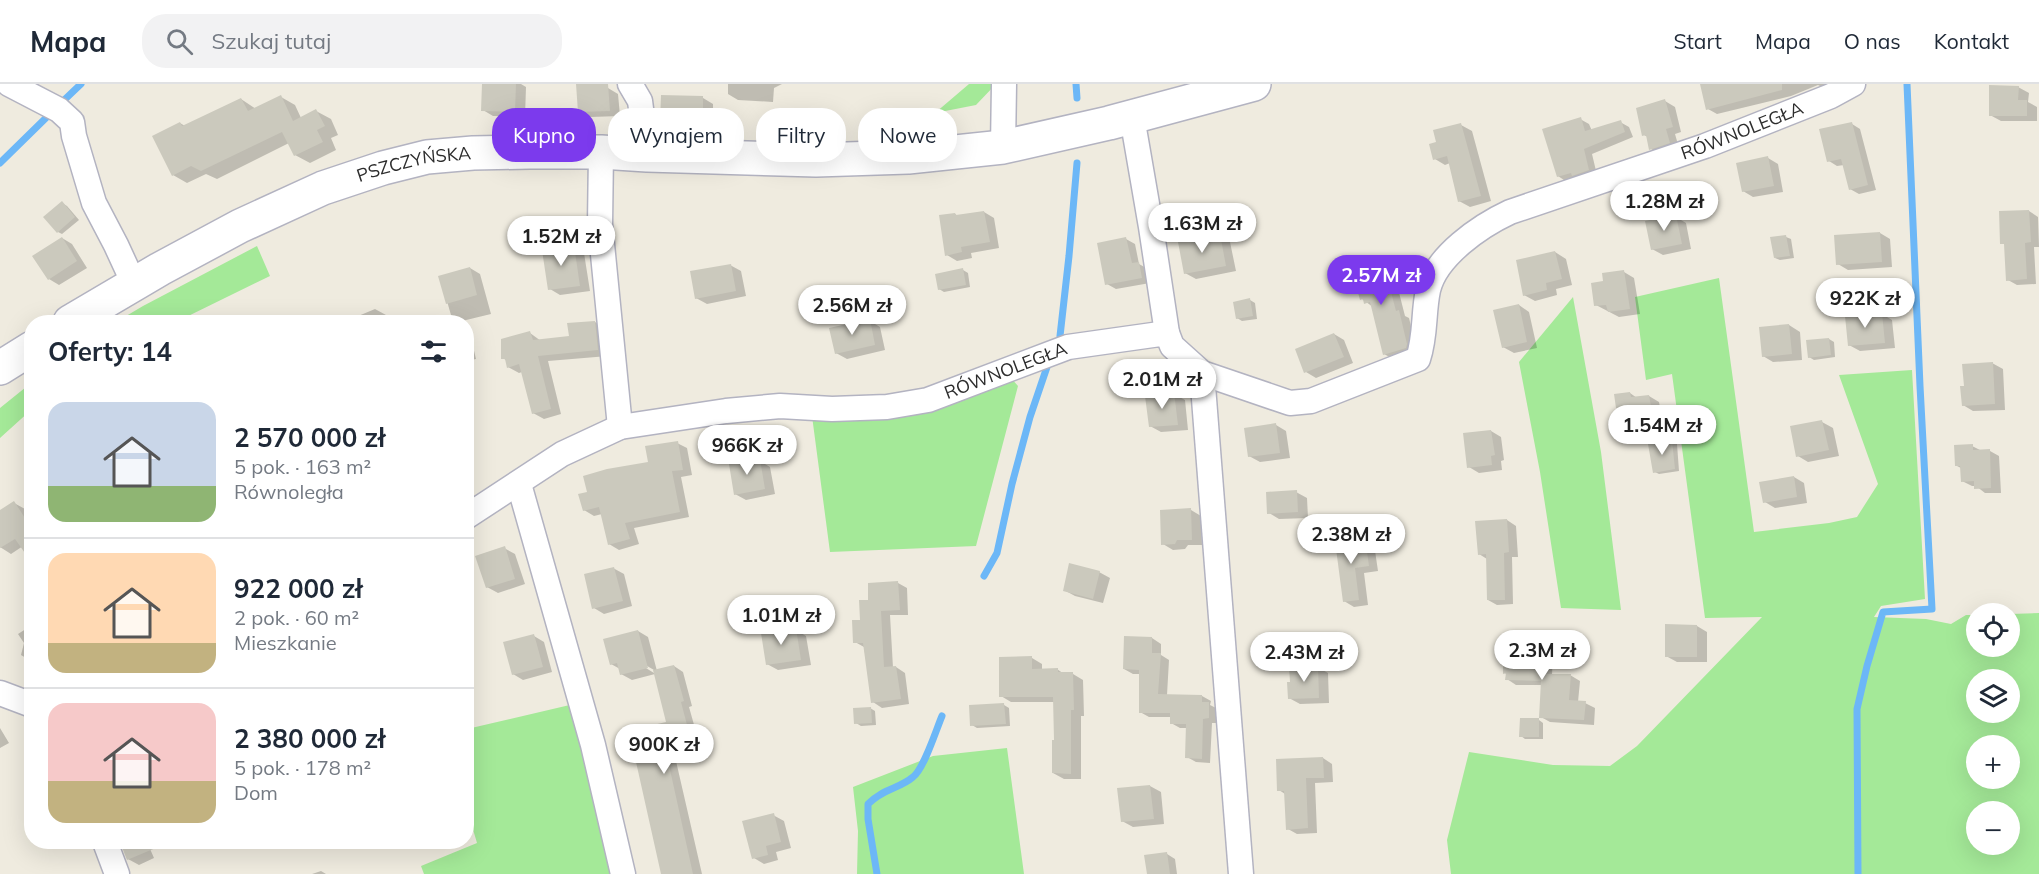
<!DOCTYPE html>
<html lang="pl">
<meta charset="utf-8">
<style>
body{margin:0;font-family:Mulish,sans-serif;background:#f2f2f3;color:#1f2937;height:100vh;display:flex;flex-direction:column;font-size:22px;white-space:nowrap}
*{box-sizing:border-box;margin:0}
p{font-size:20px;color:#747a83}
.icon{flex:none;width:33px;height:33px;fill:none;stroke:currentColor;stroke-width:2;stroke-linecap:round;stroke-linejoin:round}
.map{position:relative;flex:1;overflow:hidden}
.details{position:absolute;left:24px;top:231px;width:450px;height:534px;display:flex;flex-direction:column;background:#fff;border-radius:24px;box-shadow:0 6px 24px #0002}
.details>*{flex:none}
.guide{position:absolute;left:492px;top:24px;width:570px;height:54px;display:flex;gap:12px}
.tools{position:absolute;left:1966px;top:519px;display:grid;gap:12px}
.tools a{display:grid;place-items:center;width:54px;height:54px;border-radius:50%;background:#fff;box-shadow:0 6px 24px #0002;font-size:30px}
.price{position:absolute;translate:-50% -51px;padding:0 14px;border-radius:21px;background:#fff;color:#222;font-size:20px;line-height:39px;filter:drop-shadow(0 2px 3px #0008)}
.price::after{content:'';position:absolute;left:50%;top:36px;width:18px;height:14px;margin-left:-9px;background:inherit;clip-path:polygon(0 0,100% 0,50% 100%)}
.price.active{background:#7c3aed;color:#fff}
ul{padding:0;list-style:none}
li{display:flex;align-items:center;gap:18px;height:150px;padding:0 24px}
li+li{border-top:2px solid #e0e1e3}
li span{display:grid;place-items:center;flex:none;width:168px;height:120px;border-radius:18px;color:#555}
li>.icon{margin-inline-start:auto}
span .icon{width:72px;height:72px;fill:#fffc;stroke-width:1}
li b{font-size:26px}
h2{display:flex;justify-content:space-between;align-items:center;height:72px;padding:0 24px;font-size:26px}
.pill{padding:0 21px;border-radius:24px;background:#fff;box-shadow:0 6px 24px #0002;font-size:21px;line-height:54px}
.pill.active{background:#7c3aed;color:#fff}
header{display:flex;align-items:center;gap:36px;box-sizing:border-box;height:84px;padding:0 30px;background:#fff;border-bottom:2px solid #e0e1e3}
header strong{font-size:28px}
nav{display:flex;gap:33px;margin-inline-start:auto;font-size:21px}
.search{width:420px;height:54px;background:#f2f2f3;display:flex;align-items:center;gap:15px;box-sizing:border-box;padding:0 21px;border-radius:24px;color:#747a83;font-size:22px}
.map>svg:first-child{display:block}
.green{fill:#a4e998;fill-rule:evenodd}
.shadow{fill:#0003;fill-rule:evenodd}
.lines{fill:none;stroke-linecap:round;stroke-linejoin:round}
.stream{stroke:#6cb7f7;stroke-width:7}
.building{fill:#cbc9bd}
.street-casing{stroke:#b3b3c1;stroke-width:27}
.secondary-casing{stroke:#b3b3c1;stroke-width:36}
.street{stroke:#fff;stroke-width:24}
.secondary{stroke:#fff;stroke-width:33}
.labels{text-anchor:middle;stroke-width:6;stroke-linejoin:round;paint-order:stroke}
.street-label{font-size:18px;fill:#2d2d2d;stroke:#fff}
</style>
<header>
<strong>Mapa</strong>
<div class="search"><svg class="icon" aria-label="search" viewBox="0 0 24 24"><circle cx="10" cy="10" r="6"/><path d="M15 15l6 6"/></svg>Szukaj tutaj</div>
<nav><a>Start</a><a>Mapa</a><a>O nas</a><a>Kontakt</a></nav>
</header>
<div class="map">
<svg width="2039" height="790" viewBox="0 0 2039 790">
<rect width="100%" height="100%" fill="#efebdf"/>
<path class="green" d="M969,0H996L976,21L935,29Z
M257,162L270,192L176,238H116L143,222Z
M1719,194L1754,448L1829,439L1857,433L1878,400L1839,291L1912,286L1925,515L1881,522L1874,533L1926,535L1951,540L1966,531H1977V562H2010V530L2039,529V790H1451L1447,756L1469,668L1553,681L1610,682L1637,662L1762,533L1705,534L1672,290L1646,296L1635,213ZM1977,596H2010V628H1977ZM1977,662H2010V694H1977ZM1977,728H2010V760H1977Z
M1573,213L1601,368L1621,526L1561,524L1540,388L1519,278Z
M1010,293L1018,302L976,462L830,468L812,332Z
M31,299V326L0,354V324Z
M574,620L610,790H424L421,782L477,759L467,725V645Z
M1007,664L1024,790H857L858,747L853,703L933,672Z"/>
<path class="shadow" d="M484,0H521L526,3L525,33L493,32L483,26Z
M728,0H782L774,4L773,18L738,16L728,10Z
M1701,0H1828L1822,3L1818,1L1791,12L1717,30L1708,25Z
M2018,3L2029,9L2028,18L2037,23V37H2001L1990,31Z
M608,4L618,10L620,32L590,33L579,27Z
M281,13L295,21L301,34L316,27L331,35L338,51L331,54L336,66L310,79L295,71L289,59L217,95L206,90L187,99L173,91L180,39L185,42L241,15L256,25Z
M703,14L713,20V45L672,44L661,38Z
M1665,17L1675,23L1681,48L1675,50L1679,64L1660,70L1651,65L1648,53L1644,51Z
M1580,35L1589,40L1592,47L1620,38L1629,43L1633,53L1592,70L1597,91L1567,98L1558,92Z
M1852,40L1860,45L1876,106L1859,110L1850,105L1844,81L1837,82L1829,77Z
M1461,41L1472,47L1491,117L1470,123L1459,117L1450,79L1445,81L1435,75L1437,59Z
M1768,74L1778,80L1783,108L1753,113L1743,107Z
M62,119L67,122L79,136L62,150L58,148Z
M2029,127L2038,133L2039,163H2034L2036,200L2017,201L2008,196L2006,161L2002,159Z
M984,128L994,134L999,164L971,169L972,174L957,177L947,171L955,130L958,132Z
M1676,133L1686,139L1691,165L1663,171L1652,165Z
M1880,149L1890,155L1892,183L1848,186L1838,180Z
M1220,152L1230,158L1236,187L1196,195L1185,189Z
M1786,153L1791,155L1794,174L1780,176L1775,174Z
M62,154L72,160L87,184L59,201L49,195Z
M1126,155L1135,160L1139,180L1148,185L1150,199L1116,205L1107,200Z
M558,160L566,164L574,163L584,169L590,207L560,211L550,205L554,166Z
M1555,168L1566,175L1572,201L1556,205L1557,211L1535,217L1524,211Z
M1382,179L1393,185L1405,232L1409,234L1417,267L1395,276L1384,270L1373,223L1362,215Z
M730,181L741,187L746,212L707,220L696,214Z
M470,184L480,190L491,230L462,237L451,231L440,193Z
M963,186L968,189L970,203L944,208L939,205Z
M1624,188L1634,194L1640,230L1619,233L1596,221L1605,198Z
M1250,216L1255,219L1257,235L1242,237L1237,234Z
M1519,221L1529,228L1537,264L1514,269L1503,263Z
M375,225L386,231L388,238H352L351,235Z
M1882,230L1892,236L1895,264L1860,267L1849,261Z
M870,237L880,243L885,266L847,275L836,269Z
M595,238L605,245L608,272L548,277L561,330L544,335L533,329L522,288L519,289L508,283L507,277L503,274L530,249L541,257L570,253Z
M1789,241L1800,248L1802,276L1773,278L1763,272Z
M1334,250L1344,256L1353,279L1316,294L1306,288Z
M466,251L471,254L476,275L466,277Z
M1829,255L1834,258L1835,273L1814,276L1809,273Z
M1992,279L2003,285L2005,326L1973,327L1963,321Z
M1630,309L1637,314L1649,312L1659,318L1664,345L1631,350L1620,344Z
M1174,310L1185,316L1188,346L1161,348L1150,342Z
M1822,338L1833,344L1839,372L1808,378L1798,372Z
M1276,341L1286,347L1290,374L1260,378L1249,372Z
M1491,347L1501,353L1504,376L1501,377L1502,386L1479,389L1469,383Z
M1672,358L1677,360L1679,387L1659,390L1655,388Z
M677,359L687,364L692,391L681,393L689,433L634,444L639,460L619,466L609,460L602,430L594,432L584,426Z
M1972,362L1982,367H1990L1999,372L2001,409H1985L1976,402H1972L1962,397L1961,384L1957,382Z
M760,377L770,383L775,410L746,416L735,410L746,379Z
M1794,393L1804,399L1807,419L1775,424L1765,418Z
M1296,408L1307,414L1308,434L1279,435L1269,429Z
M14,419L25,425L32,436V456L11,470L0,463V428Z
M1191,426L1201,432L1202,461H1188L1185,465L1173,466L1163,460Z
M1507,436L1516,442L1518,473H1512L1513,520L1497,521L1488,516L1487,475L1479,470Z
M1365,454L1374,460L1378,487L1364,489L1368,521L1354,523L1344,517Z
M504,464L515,470L525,500L498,509L487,503Z
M613,484L624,490L632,522L604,530L594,524Z
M1099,488L1110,494L1103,519L1075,512L1064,506Z
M898,499L907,504L908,531H890L893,584L896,583L905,589L909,620L882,624L873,618L864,563L855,558L870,517Z
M32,541V577H31L21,571L24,559L18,550Z
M1697,542L1707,548V578H1677L1666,572Z
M796,546L806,552L811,581L778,586L767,580Z
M638,547L648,553L657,587L674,582L683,588L692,622L689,623L700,662L679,667L681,676L676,677L702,790H663L667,639L655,590L632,596L621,590L620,585L611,580ZM642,579L654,586V589L641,581Z
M534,552L544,558L552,588L523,596L513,590Z
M1152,554L1161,560V571L1169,576L1167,611L1202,612L1211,617L1210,621L1218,625V639H1212L1210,679L1196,678L1187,673L1188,644H1180L1171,639V633H1149L1140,628V590H1133L1124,585Z
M1543,558L1553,564L1552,591H1570L1580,597L1578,618L1585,619L1595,624L1594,641L1550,638L1541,633L1542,601H1516L1507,595V590L1504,589Z
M1032,574L1042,580V586L1057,585L1064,590H1073L1083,596L1084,632H1081V695H1064L1053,689L1056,657L1054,618H1011L1001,612Z
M1317,583L1328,589L1329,619L1300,620L1289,614Z
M1004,621L1009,624L1010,642L977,644L972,641Z
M870,624L875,627L876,641L861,642L856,639Z
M1539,636L1543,639V655H1525L1521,652Z
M0,644L9,659L0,664Z
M1323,674L1332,680L1333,698L1315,699L1317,749L1297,750L1288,745L1285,710L1279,706Z
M1150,702L1161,708L1164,740L1133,743L1122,737Z
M773,731L784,737L791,764L776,768L778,776L764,780L754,774Z
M122,758H147L154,774L139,781L128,775Z
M1167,770L1175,775L1177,790H1148Z
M321,787L326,790H312Z"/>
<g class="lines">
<path class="stream" d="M1076,0L1077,14
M60,20L81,0
M0,79L52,28
M1060,252L1069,172L1077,79
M984,492L997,469L1012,400L1030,333L1048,280
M877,790L868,735V720C884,704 899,705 913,693C924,685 936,646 942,632
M1858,790L1857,625L1867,582L1883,528L1932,525L1920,302L1907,0"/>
</g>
<path class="building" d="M482,0H516L515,28L481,27Z
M576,0H608L610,27L578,28Z
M1700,0H1782V6L1706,26Z
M1989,1L2019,2L2018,16H2027V32H1989Z
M281,11L293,37L316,25L325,42L317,46L323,58L294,72L282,48L201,87L191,82L172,92L152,52L180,38L182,42L241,14L248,27Z
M661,11L703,12V40L660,39Z
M1665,15L1673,43L1666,45L1670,59L1649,66L1646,51L1642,52L1636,24Z
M1581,33L1585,47L1621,36L1625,48L1584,65L1589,86L1572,92L1571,89L1557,93L1542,45Z
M1852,38L1868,101L1849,106L1841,75L1827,78L1819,45Z
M1461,39L1481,112L1458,118L1447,72L1433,76L1429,60L1436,58L1433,46Z
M1768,72L1774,102L1742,108L1736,79Z
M62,117L75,133L57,149L43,133Z
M2029,126L2031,158L2025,159L2027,195L2006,197L2004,160H2000L1999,127Z
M984,127L990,158L961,163L962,168L945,172L939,131L955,129L956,131Z
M1676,131L1682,160L1651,166L1645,137Z
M1880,148L1882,178L1836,181L1834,151Z
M1220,150L1226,182L1184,190L1178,158Z
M1786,151L1790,172L1774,174L1770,153Z
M62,153L77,177L48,196L32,172Z
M1126,153L1132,179L1139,178L1142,194L1105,201L1097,159Z
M558,158L563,163L574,161L580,202L548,206L542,166L553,164Z
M1555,167L1562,195L1546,199L1547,206L1523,212L1516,176Z
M1383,177L1396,227L1399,226L1407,260L1406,264L1383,271L1370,218L1364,220L1363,215L1360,216L1352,186Z
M731,180L736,207L695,215L690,187Z
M470,183L477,211L446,220L438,192Z
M963,184L966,201L938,206L935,190Z
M1624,186L1630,225L1608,228L1606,221L1594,222L1591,199L1603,197L1602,189Z
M1250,214L1253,232L1236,235L1233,218Z
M1519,220L1527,258L1502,264L1493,226Z
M1882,229L1885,259L1848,262L1845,232Z
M870,235L875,261L835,270L829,244Z
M595,237L598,266L538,272L551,325L532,330L519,280L507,284L505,275H501V255L530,247L533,256L569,252L567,239Z
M1789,240L1792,270L1762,273L1759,243Z
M1334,249L1344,273L1304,289L1295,265Z
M1829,254L1831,271L1808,274L1806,256Z
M1993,278L1995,320L1962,322L1960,302H1964L1962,280Z
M1174,308L1178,341L1149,343L1145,312Z
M1630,308L1631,313L1649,311L1654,340L1619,345L1614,310Z
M1822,336L1829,366L1796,373L1790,342Z
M1276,339L1280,369L1248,373L1244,344Z
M1491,346L1495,371L1491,372L1492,381L1467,384L1463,349Z
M1672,356L1675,385L1653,389L1648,360Z
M678,357L683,386L672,387L680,428L625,439L630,455L608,461L599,423L583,427L578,410L587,408L583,392L607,385L648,378L645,362Z
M1973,360V366L1990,365L1991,404L1974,405V397L1961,398L1960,382H1955L1954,361Z
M738,373L747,378L760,375L765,405L734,411L729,380L734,379Z
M1794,392L1797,413L1763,419L1759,398Z
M1297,406L1298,428L1267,430L1266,408Z
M14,417L32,445V479L15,455L0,464V426Z
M1191,424L1192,456H1177L1175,460L1161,461L1160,426Z
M1507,435L1509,468L1504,469L1505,516H1487L1486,470L1478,471L1475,437Z
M1365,453L1369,482L1355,484L1359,516L1343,518L1335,457Z
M505,462L515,495L486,504L475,472Z
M1069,479L1100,487L1093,515L1063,507Z
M614,483L623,517L592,525L584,490Z
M898,497L900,526L881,527L884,583L896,582L901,615L871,619L863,559H853L852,536H860L859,516H868V499Z
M1665,540L1697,541V573H1665Z
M796,544L801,576L766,581L761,549Z
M638,546L648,584L620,591L617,579L610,581L603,555Z
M534,550L543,583L512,591L503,558Z
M1124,552L1152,553V569H1161L1158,610L1202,611V618H1209V634L1203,635L1202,675L1185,674L1186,640H1170V629H1139V586L1123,585Z
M1512,556L1544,557L1543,590H1571L1569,616L1586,617L1584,636L1539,634L1541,597L1505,596L1506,589L1503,590V567H1512Z
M1032,572V585L1058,584V588H1073L1074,626H1071V690L1052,689V656H1054L1053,613H999V573Z
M674,581L684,617L681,618L691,656L670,662L672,671L667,672L693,790H661L636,678L627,647L666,638L653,586Z
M1318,581L1319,614L1288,615L1287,598H1290L1289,583Z
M1004,619L1006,640L970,642L969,621Z
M871,623L872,639L854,640L853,624Z
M1520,634H1539V653H1519Z
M1323,673L1324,694H1306L1308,744L1286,746L1284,707H1277L1276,675Z
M1150,701L1154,735L1121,738L1117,704Z
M774,729L781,758L766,762L768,771L752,775L742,737Z
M120,758H170L127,776Z
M1167,768L1170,790H1147L1144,771Z"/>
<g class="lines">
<g class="street-casing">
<g id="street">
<path d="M9,0L59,26L72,38L74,52L94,119L116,161L134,200"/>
<path d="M630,0L640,17L647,71"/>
<path d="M1132,33L1151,143L1167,249"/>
<path d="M1003,63L1004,0"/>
<path d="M601,68L600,140L620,343"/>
<path d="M1202,289L1241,790"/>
<path d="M519,400L593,661L623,790"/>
<path id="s1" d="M466,433L562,370L620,343L726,327L780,322L832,325L887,323L928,316L1068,263L1167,249L1172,262L1202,289L1290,319L1311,317L1418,275C1426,251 1423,230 1428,206C1436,172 1480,142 1510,128L1705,62L1831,12L1853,0"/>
<path d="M0,609L32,621"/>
<path d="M105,758L117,790"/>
</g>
</g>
<g class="secondary-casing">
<g id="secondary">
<path id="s2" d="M70,238L160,185L240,142L323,104L383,84L427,73L473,69L530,68H601L647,71L816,76L908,73L1003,63L1109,39L1254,0"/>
<path d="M0,284L32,264"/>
</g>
</g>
<use href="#street" class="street"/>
<use href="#secondary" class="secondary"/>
</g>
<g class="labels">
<g class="street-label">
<text dy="6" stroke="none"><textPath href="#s1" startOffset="1454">RÓWNOLEGŁA</textPath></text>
<text dy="6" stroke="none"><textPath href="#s2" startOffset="381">PSZCZYŃSKA</textPath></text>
<text dy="6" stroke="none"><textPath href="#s1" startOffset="572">RÓWNOLEGŁA</textPath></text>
</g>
</g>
</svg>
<div class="tools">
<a><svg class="icon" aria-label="locate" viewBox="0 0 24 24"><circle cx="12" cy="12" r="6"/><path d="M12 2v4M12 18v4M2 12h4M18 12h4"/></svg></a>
<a><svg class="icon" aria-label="layers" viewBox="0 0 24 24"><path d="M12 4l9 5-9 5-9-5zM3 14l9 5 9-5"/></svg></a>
<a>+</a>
<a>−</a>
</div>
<b class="price" style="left:1664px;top:148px">1.28M zł</b>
<b class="price" style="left:1202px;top:170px">1.63M zł</b>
<b class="price" style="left:561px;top:183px">1.52M zł</b>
<b class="price active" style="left:1381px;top:222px">2.57M zł</b>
<b class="price" style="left:1865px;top:245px">922K zł</b>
<b class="price" style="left:852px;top:252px">2.56M zł</b>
<b class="price" style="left:1162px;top:326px">2.01M zł</b>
<b class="price" style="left:1662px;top:372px">1.54M zł</b>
<b class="price" style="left:747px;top:392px">966K zł</b>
<b class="price" style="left:1351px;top:481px">2.38M zł</b>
<b class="price" style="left:781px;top:562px">1.01M zł</b>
<b class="price" style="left:1542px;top:597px">2.3M zł</b>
<b class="price" style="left:1304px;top:599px">2.43M zł</b>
<b class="price" style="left:664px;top:691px">900K zł</b>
<div class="guide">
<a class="pill active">Kupno</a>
<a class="pill">Wynajem</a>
<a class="pill">Filtry</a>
<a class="pill">Nowe</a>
</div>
<section class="details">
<h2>Oferty: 14<svg class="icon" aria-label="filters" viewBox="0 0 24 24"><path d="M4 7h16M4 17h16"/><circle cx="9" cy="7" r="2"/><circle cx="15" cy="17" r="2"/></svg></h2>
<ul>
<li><span style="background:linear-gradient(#c9d6e8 70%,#8fb573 0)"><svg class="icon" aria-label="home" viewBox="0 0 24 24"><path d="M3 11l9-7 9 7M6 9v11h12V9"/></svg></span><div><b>2 570 000 zł</b><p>5 pok. · 163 m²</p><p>Równoległa</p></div></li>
<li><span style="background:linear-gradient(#ffd9b3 75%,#c2b280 0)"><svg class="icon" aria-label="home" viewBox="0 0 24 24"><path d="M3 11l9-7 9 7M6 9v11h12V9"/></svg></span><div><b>922 000 zł</b><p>2 pok. · 60 m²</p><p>Mieszkanie</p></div></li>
<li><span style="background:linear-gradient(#f6c9c9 65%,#c2b280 0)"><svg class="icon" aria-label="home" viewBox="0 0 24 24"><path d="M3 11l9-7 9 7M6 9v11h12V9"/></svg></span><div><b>2 380 000 zł</b><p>5 pok. · 178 m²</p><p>Dom</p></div></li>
</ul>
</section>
</div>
